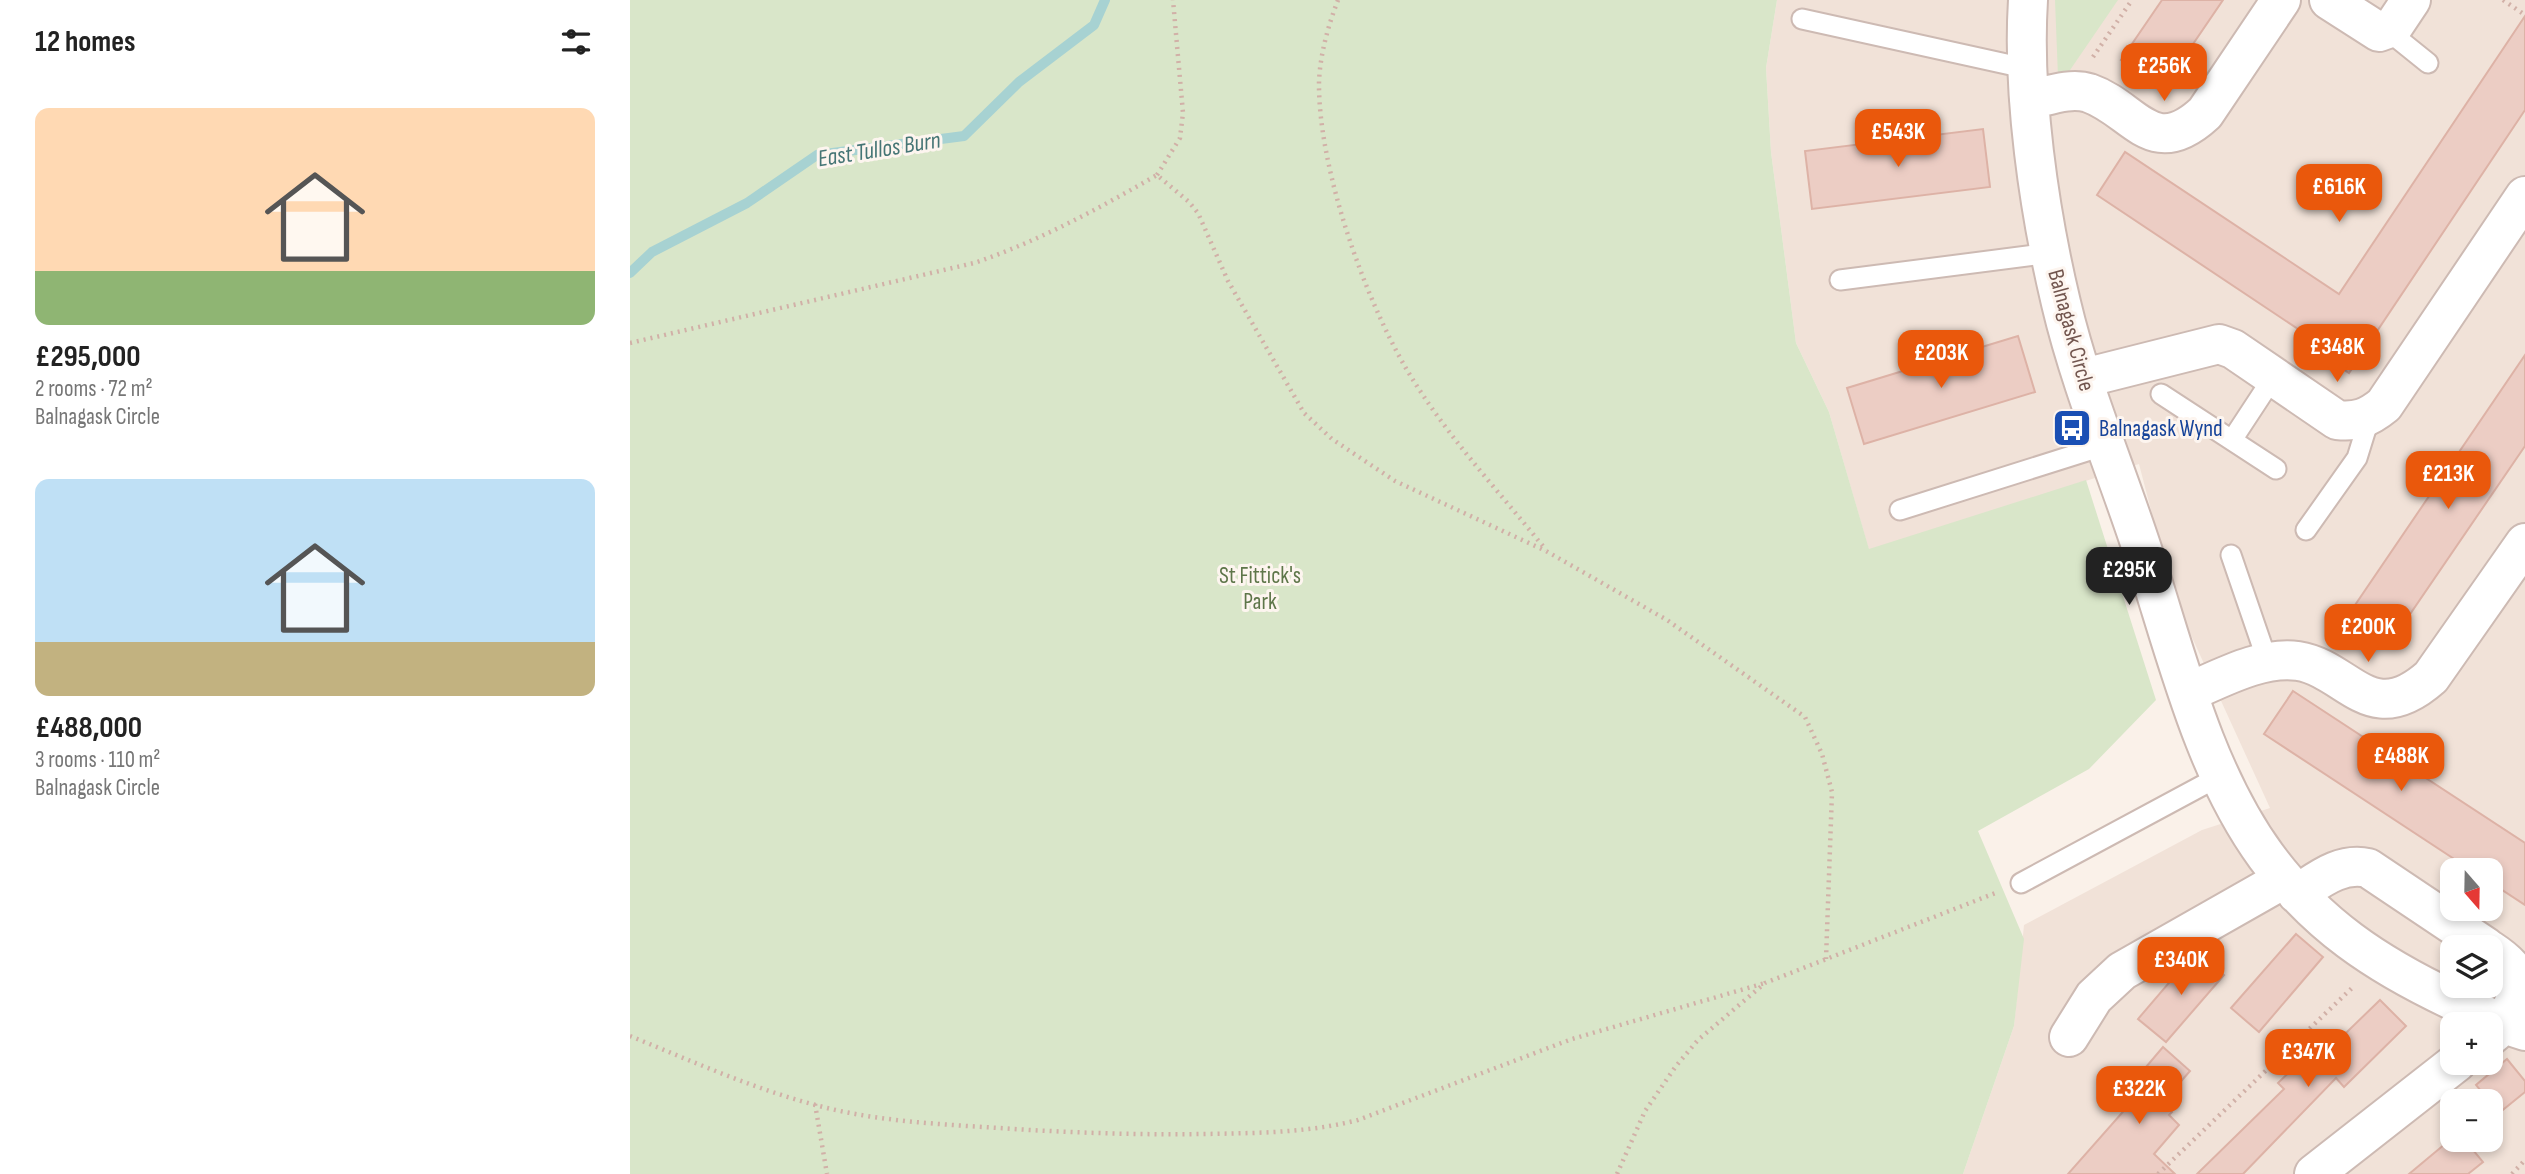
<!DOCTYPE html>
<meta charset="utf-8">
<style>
body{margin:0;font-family:"Sofia Sans Condensed",sans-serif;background:#f6f6f6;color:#222;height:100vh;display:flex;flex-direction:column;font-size:26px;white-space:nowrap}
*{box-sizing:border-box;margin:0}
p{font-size:23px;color:#767676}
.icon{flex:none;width:38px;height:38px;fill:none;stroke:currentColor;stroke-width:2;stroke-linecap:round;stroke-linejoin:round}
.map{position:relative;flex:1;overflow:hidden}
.side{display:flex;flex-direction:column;background:#fff;width:630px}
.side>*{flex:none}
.needle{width:46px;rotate:160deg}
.fabs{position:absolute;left:1810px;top:858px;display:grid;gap:14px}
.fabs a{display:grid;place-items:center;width:63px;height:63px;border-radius:14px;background:#fff;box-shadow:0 4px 10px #0003;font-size:35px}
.price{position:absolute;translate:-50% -60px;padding:0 16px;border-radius:14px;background:#ea580c;color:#fff;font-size:23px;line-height:46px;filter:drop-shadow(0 2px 4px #0008)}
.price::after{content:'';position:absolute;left:50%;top:42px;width:21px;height:16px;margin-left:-10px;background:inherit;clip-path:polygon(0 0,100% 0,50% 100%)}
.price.on{background:#222;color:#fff}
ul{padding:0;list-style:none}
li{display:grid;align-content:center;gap:14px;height:371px;padding:0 35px}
li span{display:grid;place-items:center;height:217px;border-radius:14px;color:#555}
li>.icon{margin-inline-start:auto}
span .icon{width:126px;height:126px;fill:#fffc;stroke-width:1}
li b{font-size:30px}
h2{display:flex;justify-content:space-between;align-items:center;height:84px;padding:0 35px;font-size:30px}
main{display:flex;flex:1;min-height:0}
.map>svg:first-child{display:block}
.residential{fill:#f1e2d8;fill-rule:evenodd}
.green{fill:#d9e6c9}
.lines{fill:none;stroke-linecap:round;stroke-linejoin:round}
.stream{stroke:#a7d2d2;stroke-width:10}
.building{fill:#eccdc4;stroke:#ddb2a6;stroke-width:2}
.service-casing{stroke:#cdbab3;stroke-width:23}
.minor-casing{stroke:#cdbab3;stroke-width:42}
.path{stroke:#d1b0a7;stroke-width:4.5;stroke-dasharray:2 5;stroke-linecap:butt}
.service{stroke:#fff;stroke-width:19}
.minor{stroke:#fff;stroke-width:38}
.labels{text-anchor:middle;stroke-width:6;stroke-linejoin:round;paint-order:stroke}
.street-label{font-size:23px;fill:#72564f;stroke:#fdf5ef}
.transit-label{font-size:23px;fill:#164399;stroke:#fdf5ef;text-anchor:start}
.park-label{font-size:23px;fill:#5e7649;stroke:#fdf5ef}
.water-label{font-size:24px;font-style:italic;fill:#457575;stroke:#fdf5ef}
</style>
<main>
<section class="side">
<h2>12 homes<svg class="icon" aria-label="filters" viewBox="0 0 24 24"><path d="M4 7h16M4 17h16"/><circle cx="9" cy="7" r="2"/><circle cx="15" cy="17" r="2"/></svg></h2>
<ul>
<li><span style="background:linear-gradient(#ffd9b3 75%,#8fb573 0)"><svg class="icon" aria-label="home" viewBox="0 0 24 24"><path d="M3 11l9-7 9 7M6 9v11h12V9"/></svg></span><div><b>£295,000</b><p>2 rooms · 72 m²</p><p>Balnagask Circle</p></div></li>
<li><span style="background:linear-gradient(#bfe0f5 75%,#c2b280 0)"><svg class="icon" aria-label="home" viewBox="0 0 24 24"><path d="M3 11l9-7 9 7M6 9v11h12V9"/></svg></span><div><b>£488,000</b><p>3 rooms · 110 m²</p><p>Balnagask Circle</p></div></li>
</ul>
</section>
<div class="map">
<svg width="1895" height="1174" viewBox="0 0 1895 1174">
<rect width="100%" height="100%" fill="#faf1e9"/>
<path class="residential" d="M1147,0H1895V1174H1333L1384,1026L1394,925L1572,830L1640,808L1544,598L1509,464L1239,550L1199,412L1166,343L1141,152L1136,68ZM1822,870H1860V908H1822ZM1822,947H1860V985H1822ZM1822,1024H1860V1062H1822ZM1822,1101H1860V1139H1822Z"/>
<path class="green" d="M0,0H1147L1136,68L1141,152L1166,343L1199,412L1239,549L1456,480L1526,700L1459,769L1348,831L1394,939L1384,1026L1333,1174H0Z
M1425,0H1488L1438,73L1428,77Z"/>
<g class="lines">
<path class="stream" d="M0,273L22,252L117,203L187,155L334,136L389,82L464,25L475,0"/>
</g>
<path class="building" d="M1532,0H1593L1533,88L1491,60Z
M1895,16V110L1719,373L1676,344L1680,337L1467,195L1495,152L1709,294Z
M1353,129L1360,187L1182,209L1175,151Z
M1388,336L1405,392L1234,444L1217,388Z
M1895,355V446L1763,639L1721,611Z
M1663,691L1895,843V905L1860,882V870H1841L1634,734Z
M1666,934L1693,957L1629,1032L1601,1008Z
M1568,953L1594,975L1536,1042L1508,1019L1561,957Z
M1750,1000L1776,1026L1714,1087L1706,1078L1613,1174H1567L1654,1089L1648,1083L1680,1052L1688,1060Z
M1533,1047L1560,1071L1532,1103L1542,1112L1539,1115L1549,1125L1524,1154L1545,1174H1438L1514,1088L1505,1080Z
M1877,1059L1895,1081V1092L1869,1113L1846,1085Z
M1821,1139H1834L1853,1162L1838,1174H1779Z"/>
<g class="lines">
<g class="service-casing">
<path id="service" d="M1172,19L1399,69
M1757,30L1798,63
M1210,280L1421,253
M1531,394L1646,469
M1602,440L1644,376
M1270,510L1476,445
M1676,530L1727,458L1740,416
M1601,555L1638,663
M1391,883L1590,776"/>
</g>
<g class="minor-casing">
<path id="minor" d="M1398,0C1392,94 1409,211 1431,303C1451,388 1486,469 1513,552C1546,653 1573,770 1636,856C1687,925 1746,964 1822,1000C1846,1012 1870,1023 1895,1031
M1699,0L1749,32L1763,27L1781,0
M1399,100C1418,96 1440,87 1459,93C1505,109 1522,162 1575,113L1651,0
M1454,378L1589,344L1603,349L1707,420C1727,422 1738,418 1754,405L1895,196
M1559,692C1592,678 1631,656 1668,661C1719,669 1740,731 1801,677L1895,543
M1667,894C1689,880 1710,862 1738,868L1856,947
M1860,950C1883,965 1895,977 1883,1005C1877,1019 1873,1026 1860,1036
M1439,1037L1464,997L1492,971L1654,879
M1684,1174L1827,1062"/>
</g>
<path class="path" d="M708,0C698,26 690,55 689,82C688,170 738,310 785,383C823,443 872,495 916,550
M1873,0L1895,15
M1463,57L1502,0
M527,175L550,138L553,113L543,0
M0,343L344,263C409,241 468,209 527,175L559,202L568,213L598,281L674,413L702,439L765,481L916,551L1037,620L1175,717L1192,754L1202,792L1196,959
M0,1036C69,1064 137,1095 210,1111C267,1123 326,1125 384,1129C448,1133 511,1135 575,1134C627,1133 677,1133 728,1120L942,1039L1135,983
M185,1104L197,1174
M987,1174L1015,1111L1046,1066L1068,1040L1135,983L1368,892
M1528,1174L1723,987
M1882,1174L1895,1160"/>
<use href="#service" class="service"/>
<use href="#minor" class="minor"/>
</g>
<defs>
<g id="bus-square" transform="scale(2.0125)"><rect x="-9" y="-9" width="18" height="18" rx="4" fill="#1a4fb4" stroke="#fdf5ef"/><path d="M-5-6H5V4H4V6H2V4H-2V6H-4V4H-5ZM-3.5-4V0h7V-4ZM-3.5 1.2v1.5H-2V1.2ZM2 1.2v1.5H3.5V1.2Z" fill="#fff"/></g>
</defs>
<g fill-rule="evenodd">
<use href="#bus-square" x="1442" y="428"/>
</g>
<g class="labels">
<g class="street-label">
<text transform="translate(1442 330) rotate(75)" y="8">Balnagask Circle</text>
</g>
<g class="transit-label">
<text x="1469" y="436">Balnagask Wynd</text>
</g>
<g class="park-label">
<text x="630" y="583">St Fittick's<tspan x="630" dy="26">Park</tspan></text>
</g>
<g class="water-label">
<text transform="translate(249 149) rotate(-9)" y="8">East Tullos Burn</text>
</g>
</g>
</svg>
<div class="fabs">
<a><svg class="needle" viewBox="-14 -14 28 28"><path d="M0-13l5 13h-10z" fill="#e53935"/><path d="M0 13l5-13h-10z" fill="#767676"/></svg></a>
<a><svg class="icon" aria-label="layers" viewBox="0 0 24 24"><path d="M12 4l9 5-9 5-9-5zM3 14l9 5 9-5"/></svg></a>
<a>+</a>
<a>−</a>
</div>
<b class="price" style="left:1534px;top:103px">£256K</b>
<b class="price" style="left:1268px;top:169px">£543K</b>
<b class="price" style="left:1709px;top:224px">£616K</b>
<b class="price" style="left:1707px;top:384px">£348K</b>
<b class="price" style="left:1311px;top:390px">£203K</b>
<b class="price" style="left:1818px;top:511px">£213K</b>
<b class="price on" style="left:1499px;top:607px">£295K</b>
<b class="price" style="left:1738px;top:664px">£200K</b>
<b class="price" style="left:1771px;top:793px">£488K</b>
<b class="price" style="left:1551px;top:997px">£340K</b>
<b class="price" style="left:1678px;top:1089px">£347K</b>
<b class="price" style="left:1509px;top:1126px">£322K</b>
</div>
</main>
